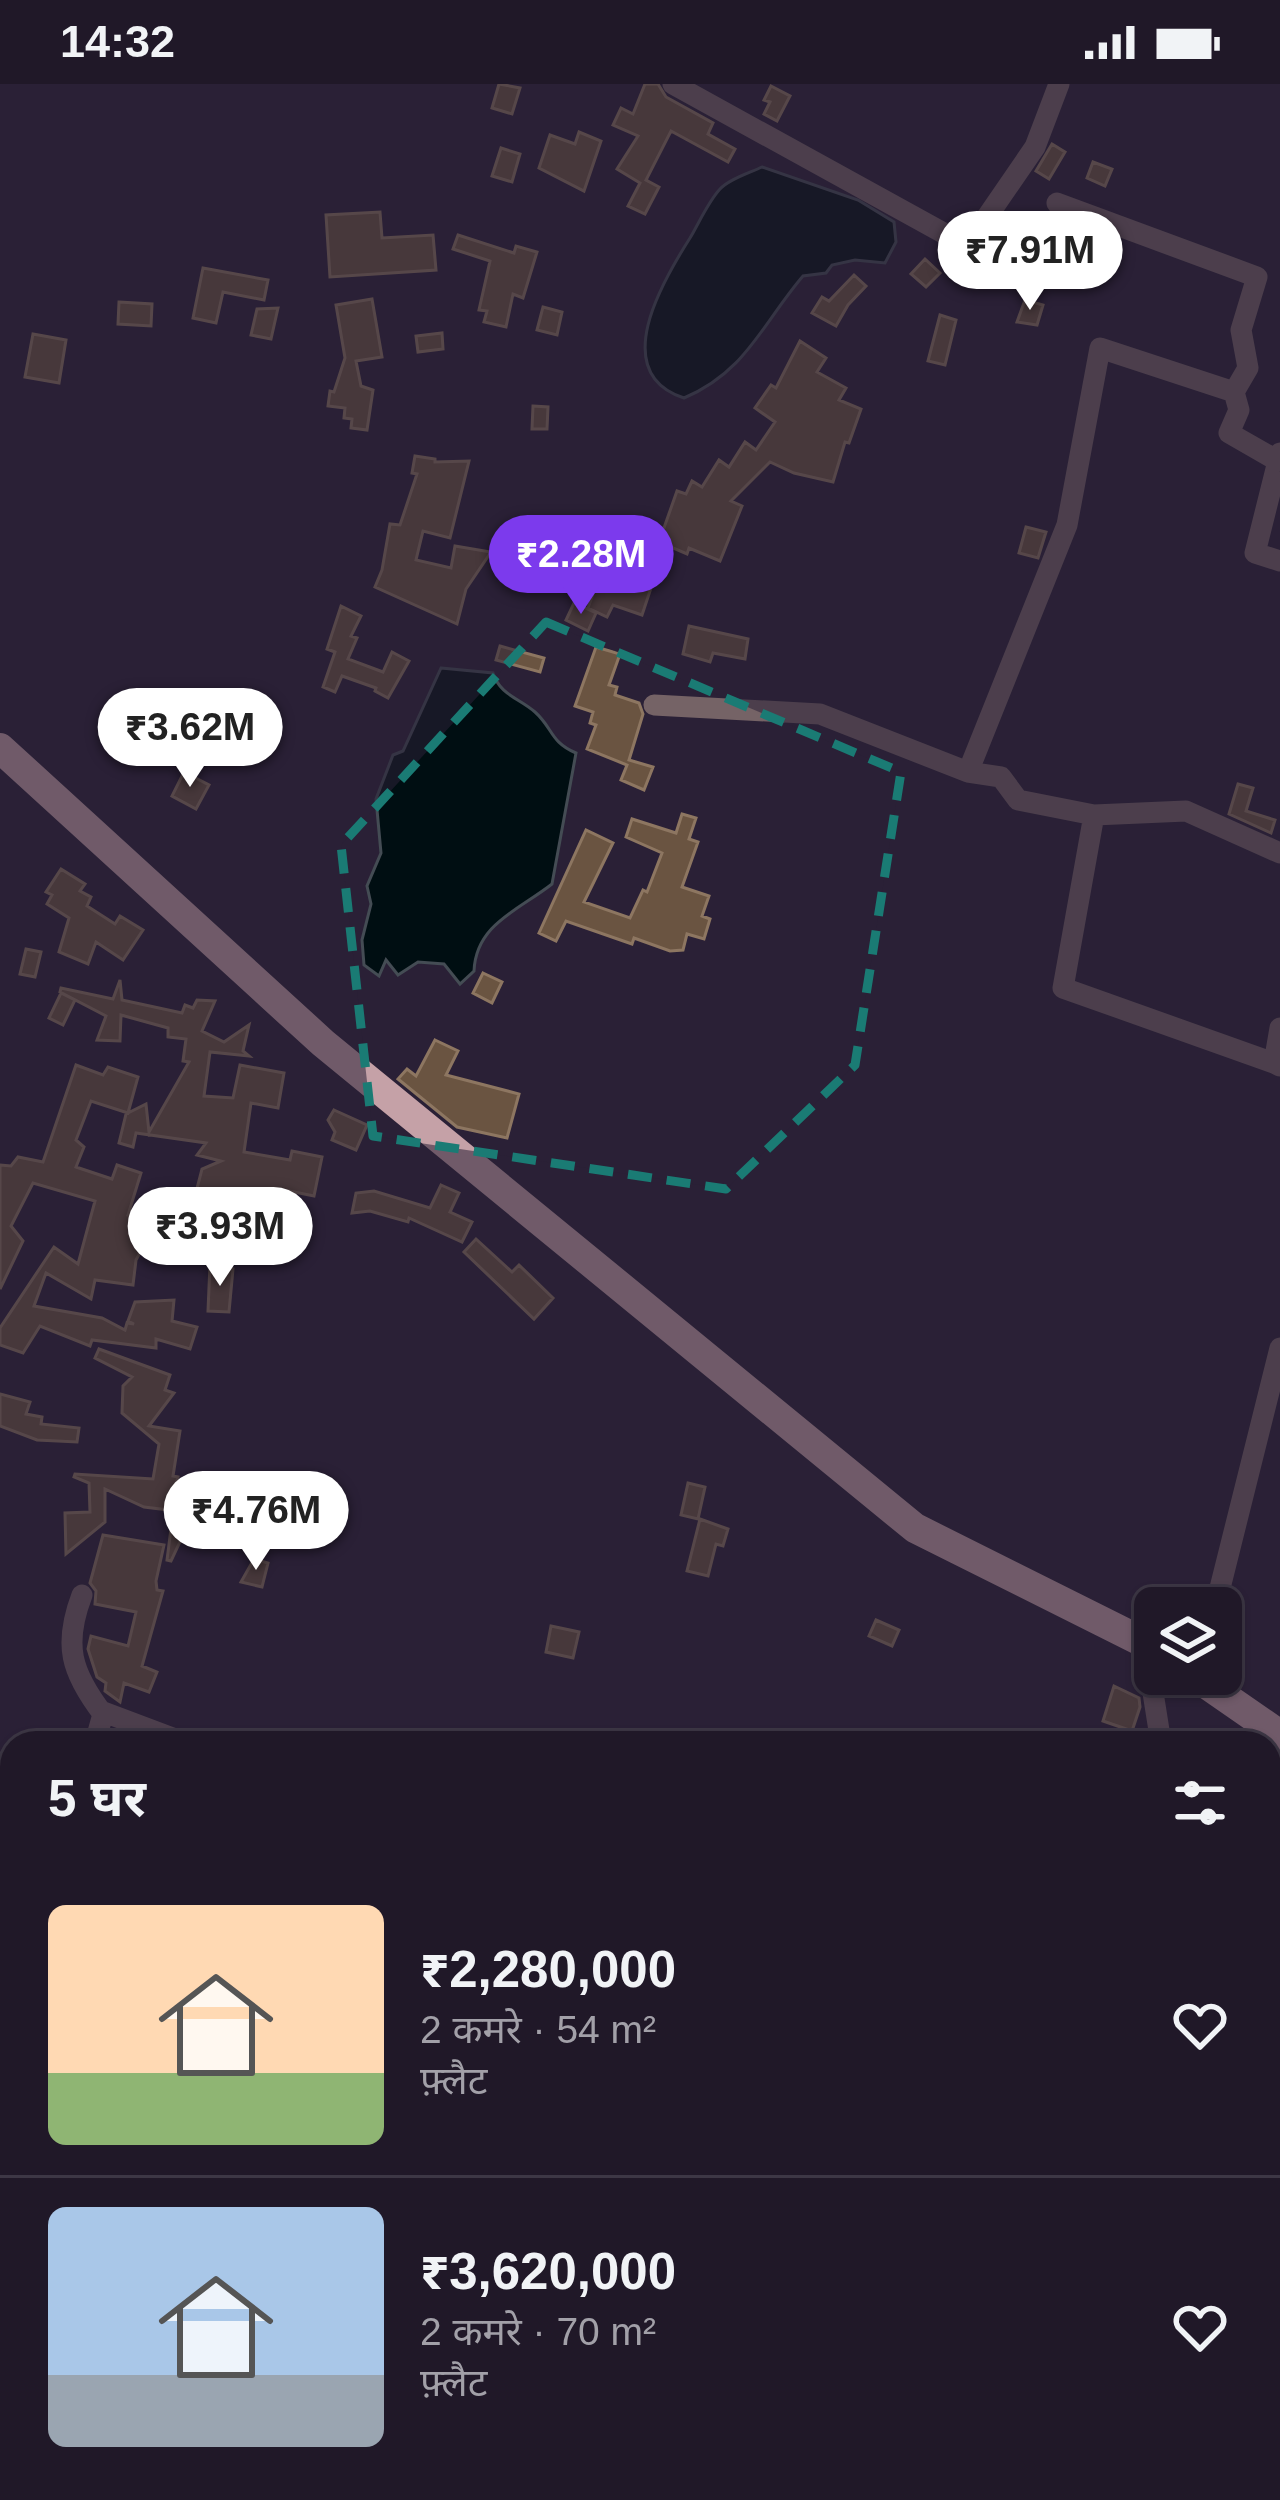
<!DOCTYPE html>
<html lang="hi">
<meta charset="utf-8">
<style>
body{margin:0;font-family:Arial,"Noto Sans Devanagari",sans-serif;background:#282130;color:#f1f3f6;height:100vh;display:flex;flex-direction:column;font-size:45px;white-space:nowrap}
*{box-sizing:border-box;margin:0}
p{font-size:39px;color:#a2a0a8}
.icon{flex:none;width:66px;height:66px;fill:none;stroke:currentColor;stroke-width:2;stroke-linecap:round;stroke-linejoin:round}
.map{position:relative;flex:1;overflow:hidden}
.side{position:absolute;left:0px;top:1647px;width:1281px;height:771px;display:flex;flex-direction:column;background:#201828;border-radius:36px 36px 0 0;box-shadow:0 3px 9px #0004,0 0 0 3px #3d3745}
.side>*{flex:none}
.tools{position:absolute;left:1134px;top:1503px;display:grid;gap:24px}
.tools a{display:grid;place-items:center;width:108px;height:108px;border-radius:18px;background:#201828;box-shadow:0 3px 9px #0004,0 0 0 3px #3d3745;font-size:60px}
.price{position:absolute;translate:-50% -102px;padding:0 27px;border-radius:42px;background:#fff;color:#222;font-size:39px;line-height:78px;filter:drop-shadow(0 3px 6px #0008)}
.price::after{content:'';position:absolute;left:50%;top:72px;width:36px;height:27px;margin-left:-18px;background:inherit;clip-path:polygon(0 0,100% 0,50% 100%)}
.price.selected{background:#7c3aed;color:#fff}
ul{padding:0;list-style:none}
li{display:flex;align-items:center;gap:36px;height:300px;padding:0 48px}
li+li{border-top:3px solid #3d3745}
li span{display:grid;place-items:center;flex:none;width:336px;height:240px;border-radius:18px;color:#555}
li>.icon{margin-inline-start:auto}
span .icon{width:144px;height:144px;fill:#fffc;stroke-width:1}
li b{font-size:51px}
h2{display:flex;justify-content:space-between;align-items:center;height:144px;padding:0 48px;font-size:51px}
.status{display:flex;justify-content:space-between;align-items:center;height:84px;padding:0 60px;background:#201828;direction:ltr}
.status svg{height:33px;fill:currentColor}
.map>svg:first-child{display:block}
.water{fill:#000e12;stroke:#444c54;stroke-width:3}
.building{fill:#6a5441;stroke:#8d7661;stroke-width:3}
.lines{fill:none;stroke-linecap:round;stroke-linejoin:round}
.street{stroke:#756366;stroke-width:21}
.primary{stroke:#c5a1a7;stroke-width:30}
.marked{fill:none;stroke:#1a7b74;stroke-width:9;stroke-dasharray:24 15;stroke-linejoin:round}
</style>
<div class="status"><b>14:32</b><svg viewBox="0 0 49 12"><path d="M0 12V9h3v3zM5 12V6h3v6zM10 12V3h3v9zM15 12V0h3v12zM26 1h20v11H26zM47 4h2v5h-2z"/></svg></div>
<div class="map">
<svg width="1280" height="2416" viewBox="0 0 1280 2416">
<rect width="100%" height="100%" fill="#2a2036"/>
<path class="water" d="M762,83L858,116L894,138L896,158L885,179L855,176L832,181L826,189L803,192C762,240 746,288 684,314C608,289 662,198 690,154C699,139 708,118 720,105C729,95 749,89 762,83Z
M441,584L493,589C500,611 519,614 535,628C553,644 550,658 576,669L552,800C519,826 476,840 474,887L460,900L444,880L418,878L398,891L386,876L379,892L364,881L362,856L371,820L367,802L381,769L376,715L393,671L403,667Z"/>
<path class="building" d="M499,0L520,4L512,30L492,24Z
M645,0H658L666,13L713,39L708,50L735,65L728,78L671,47L646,96L659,103L645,130L628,122L640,99L617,85L638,52L613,41L621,24L633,30Z
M771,2L790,12L777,37L764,30L770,18L764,16Z
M579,48L601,57L584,107L539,84L550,51L575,60Z
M1052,60L1065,68L1049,95L1036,87Z
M501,64L520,70L512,98L492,92Z
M1093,78L1112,85L1105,102L1087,94Z
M380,128L382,154L433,151L436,186L330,193L326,131Z
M1031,140L1049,149L1042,164L1023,155Z
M458,151L514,169L516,162L537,168L523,214L513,210L506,243L484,238L487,227L479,226L490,177L453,165Z
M925,175L940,189L926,203L911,190Z
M203,184L268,196L264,216L223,208L216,239L193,234Z
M854,191L866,202L848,221L836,242L812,229L822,213L829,217Z
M372,215L382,273L356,277L361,302L373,306L367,346L351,344L352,335L344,334L345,324L328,322L330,307L334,308L345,274L336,221Z
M1025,216L1043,221L1037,241L1017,238Z
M119,218L152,220L151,242L118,240Z
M543,223L562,228L557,251L537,246Z
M278,224L271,255L251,251L257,225Z
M940,231L956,236L945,281L928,277Z
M442,249L443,265L418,268L416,252Z
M33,250L66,256L59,299L25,293Z
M800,257L826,274L817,288L846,304L839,316L861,325L849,359L845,358L833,398L794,389L770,378L731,417L742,422L720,477L689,464L687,470L659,458L677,407L686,410L692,397L702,403L719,376L729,383L745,358L756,366L775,338L755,324L771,301L776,304Z
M533,322L548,323L547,345H532Z
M415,372L435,375V378L469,377L450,454L423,447L416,476L451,484L455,462L491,468L466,505L457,540L375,503L382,486L390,440L400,441L417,390L412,389Z
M1026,443L1046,448L1038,474L1019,469Z
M599,493H619L651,504L642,531L613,521L607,533L588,524Z
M574,519L596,529L588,547L566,536Z
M341,522L361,532L351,552L357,554L348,575L383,588L392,568L409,577L388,614L375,607L376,604L342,592L335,608L323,603L335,568L327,565Z
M689,542L748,555L745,575L713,569L710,578L683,570Z
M500,562L544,574L540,588L496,576Z
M596,563L620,570L609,601L617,603L615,611L639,619L643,630L629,676L653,683L644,706L621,696L627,681L587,665L596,641L590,639L593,628L575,622Z
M184,688L209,701L196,725L172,712Z
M1238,700L1253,704L1246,727L1275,736L1271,749L1229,730Z
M682,730L696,734L689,755L698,758L682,803L709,812L702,832L710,835L704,855L687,850L683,866L670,867L634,854L632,860L566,837L556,857L539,849L586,746L613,759L584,818L630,834L643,806L647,808L662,769L626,753L632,735L676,749Z
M61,785L85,800L80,807L91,813L87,822L115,840L120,832L143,846L123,876L96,858L88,880L59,868L69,834L47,820L52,811L46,808Z
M26,865L41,868L35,893L20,890Z
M483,889L502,898L492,919L473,909Z
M120,896L122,916L182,929L185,921L193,924L197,916L215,917L202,947L224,958L249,941L243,967L249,972L210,968L204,1012L233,1014L240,981L284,989L278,1024L251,1019L244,1068L290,1076L292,1067L322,1073L314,1112L289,1107L278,1123L240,1116L236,1130L222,1126L209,1170L147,1156L136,1176L133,1201L95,1196L91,1215L46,1189L34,1222L102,1234L125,1246L127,1239L134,1240L128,1237L135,1218L174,1216L172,1237L197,1243L190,1265L156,1255V1264L92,1256L90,1262L40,1242L23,1269L0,1261V1244L54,1163L78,1180L95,1117L33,1099L11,1142L23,1157L0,1205V1081L11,1082L18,1073L43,1078L76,981L103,991L108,983L138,993L128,1029L91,1017L76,1056L84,1063L76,1083L112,1095L117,1081L141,1089L128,1131L187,1143L202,1085L221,1077L197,1071L206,1059L136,1049L133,1063L119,1059L126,1030L146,1020L149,1048L189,978L183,977L186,955L168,953V944L121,931L120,957L97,956L106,932L60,908L61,904L113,915Z
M61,909L75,916L63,941L49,934Z
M435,956L458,967L446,991L519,1010L507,1054L457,1043L398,995L407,985L416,992Z
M334,1026L367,1041L356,1066L332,1056L335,1048L328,1036Z
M441,1101L459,1109L450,1128L472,1138L462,1158L409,1134L408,1138L370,1127L352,1129L356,1109L374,1107L430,1124Z
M476,1155L512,1188L519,1181L553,1214L534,1235L464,1168Z
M210,1180L233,1185L229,1228L208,1227Z
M99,1265L170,1291L165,1306L174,1309L149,1342L180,1347L173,1392L178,1393L169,1426L144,1423L105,1405V1438L66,1470L65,1429L90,1428L89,1399L74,1393L75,1390L153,1395L159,1360L122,1329L123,1302L132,1293L95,1274Z
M0,1310L30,1318L26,1330L42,1333L41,1340L79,1344L77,1358L37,1356L0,1342Z
M688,1399L705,1403L698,1435L681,1431Z
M174,1421L193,1430L171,1477L167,1476Z
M700,1435L728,1445L723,1462L716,1460L708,1492L687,1487Z
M103,1451L164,1461L156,1497L157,1506L163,1507L142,1582L157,1588L149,1608L124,1599L120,1618L105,1607L106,1599L97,1593L88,1565L91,1552L128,1562L136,1528L95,1520L96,1507L90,1499Z
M254,1475L268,1479L262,1503L241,1498Z
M876,1536L899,1546L892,1562L869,1552Z
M551,1542L579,1548L573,1574L546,1568Z
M1114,1602L1139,1614L1140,1623L1132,1647L1103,1637Z"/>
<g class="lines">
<path class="street" d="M673,0L967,162L1035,63L1059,0
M1057,119L1257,193L1241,246L1248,284L1234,308
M1280,369L1255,469L1280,477
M654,621L820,630L968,688L1067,441L1100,264L1234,308L1239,326L1229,349L1278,377
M968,688L1001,693L1018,716L1094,731L1186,727L1280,769
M1094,731L1063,904L1274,979
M1280,944L1274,979L1280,982
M82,1511C63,1561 71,1588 103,1630L95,1659
M1215,1524L1280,1264
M1145,1558L1161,1659
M101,1627L186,1659
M0,1833L12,1837
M0,2040L12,2010
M1174,2406L1186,2416"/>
<path class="primary" d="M0,664L323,959L915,1444L1155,1564
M1192,1590L1280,1651"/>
</g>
<path d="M0 0H1280V2416H0ZM546,538L901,688L855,981L726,1105L373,1052L341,761Z" fill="#2a2036" fill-opacity=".55" fill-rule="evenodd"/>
<path class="marked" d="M546,538L901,688L855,981L726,1105L373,1052L341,761Z"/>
</svg>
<div class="tools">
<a><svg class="icon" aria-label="layers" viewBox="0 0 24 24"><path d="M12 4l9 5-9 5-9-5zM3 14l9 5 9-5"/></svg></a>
</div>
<b class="price" style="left:1030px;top:229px">₹7.91M</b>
<b class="price selected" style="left:581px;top:533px">₹2.28M</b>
<b class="price" style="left:190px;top:706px">₹3.62M</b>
<b class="price" style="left:220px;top:1205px">₹3.93M</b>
<b class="price" style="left:256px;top:1489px">₹4.76M</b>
<section class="side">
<h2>5 घर<svg class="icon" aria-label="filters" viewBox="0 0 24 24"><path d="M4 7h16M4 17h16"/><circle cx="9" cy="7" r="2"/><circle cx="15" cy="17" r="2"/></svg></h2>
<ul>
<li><span style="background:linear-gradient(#ffd9b3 70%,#8fb573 0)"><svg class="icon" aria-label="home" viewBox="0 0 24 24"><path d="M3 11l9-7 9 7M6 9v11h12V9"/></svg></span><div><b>₹2,280,000</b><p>2 कमरे · 54 m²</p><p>फ़्लैट</p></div><svg class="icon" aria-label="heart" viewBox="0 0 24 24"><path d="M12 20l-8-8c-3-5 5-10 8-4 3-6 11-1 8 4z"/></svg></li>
<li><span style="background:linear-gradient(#a9c7e8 70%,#9aa5b1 0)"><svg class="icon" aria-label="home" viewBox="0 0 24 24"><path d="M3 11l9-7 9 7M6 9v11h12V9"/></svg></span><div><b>₹3,620,000</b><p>2 कमरे · 70 m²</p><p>फ़्लैट</p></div><svg class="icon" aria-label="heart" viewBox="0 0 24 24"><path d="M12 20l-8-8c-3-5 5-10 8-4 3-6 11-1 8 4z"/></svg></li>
</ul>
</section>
</div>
